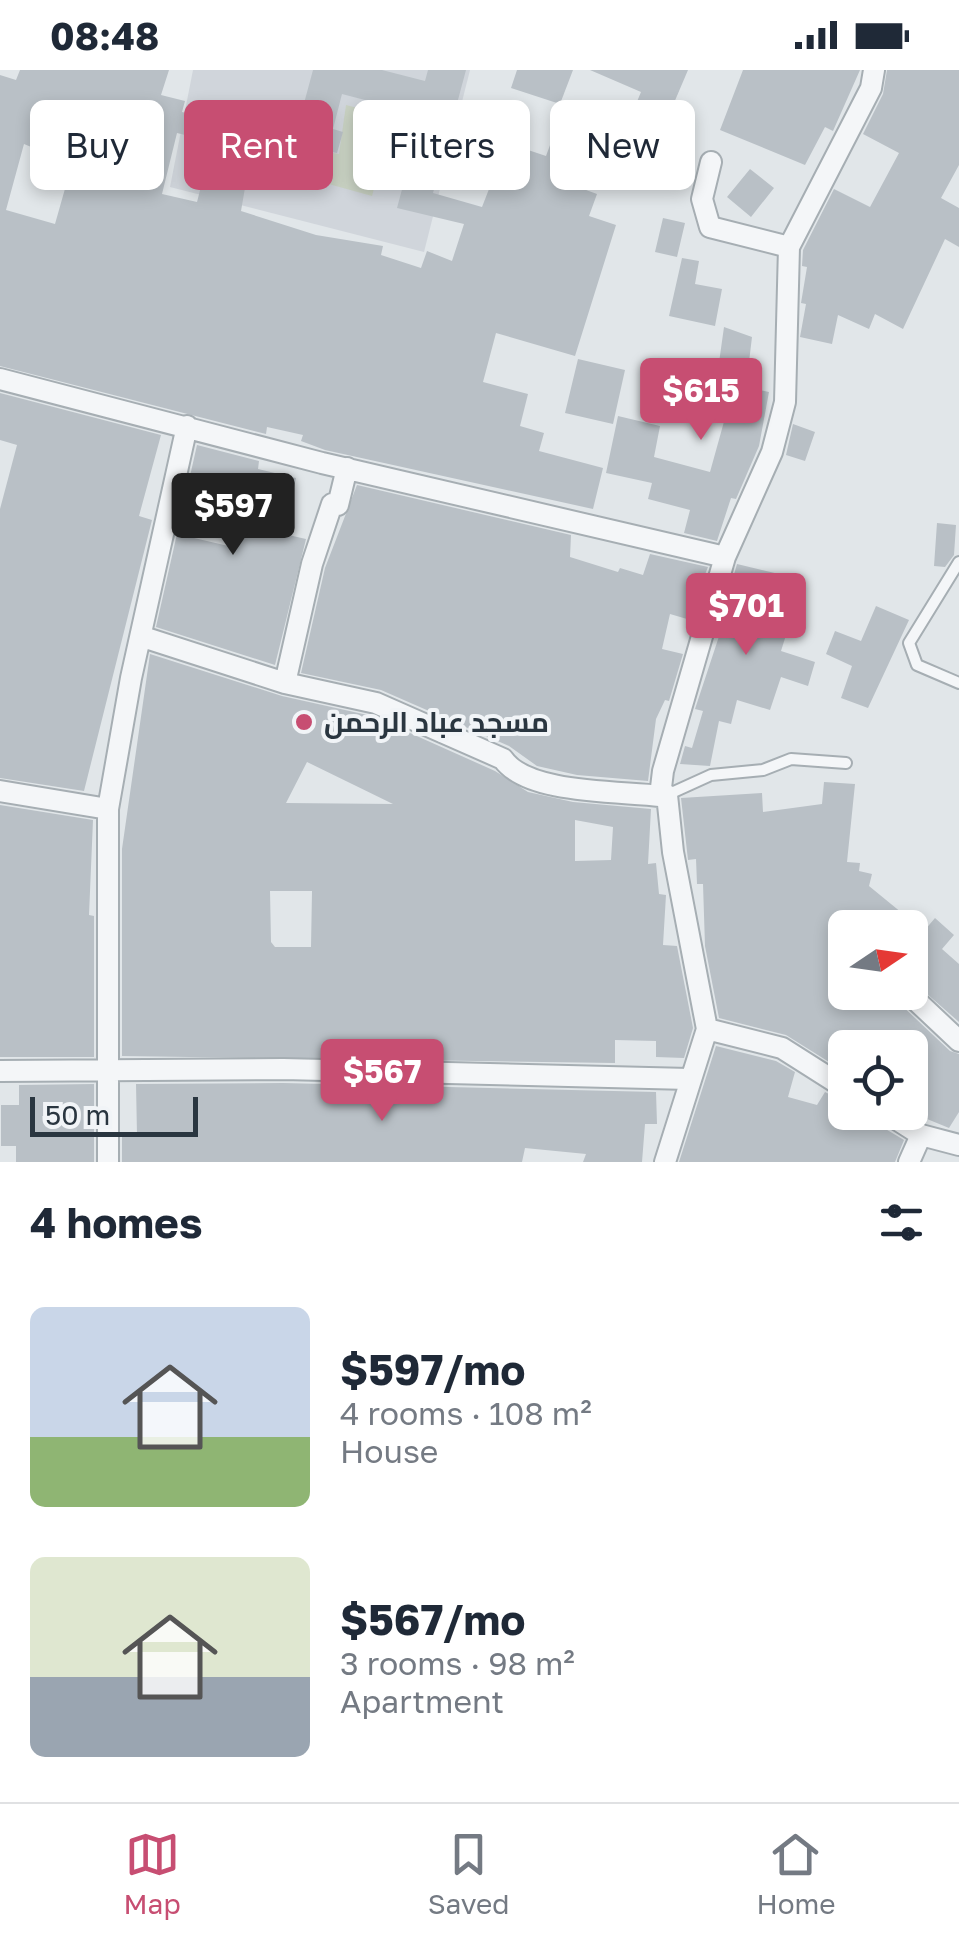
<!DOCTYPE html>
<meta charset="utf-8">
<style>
body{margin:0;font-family:"Golos Text",Cairo,sans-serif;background:#f2f2f3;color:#1f2937;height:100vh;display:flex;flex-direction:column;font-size:38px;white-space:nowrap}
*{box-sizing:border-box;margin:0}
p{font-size:32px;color:#747a83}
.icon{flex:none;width:55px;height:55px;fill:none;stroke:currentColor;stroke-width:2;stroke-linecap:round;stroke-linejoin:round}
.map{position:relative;height:1092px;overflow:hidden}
.drawer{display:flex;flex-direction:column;background:#fff;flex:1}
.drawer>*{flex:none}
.guide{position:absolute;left:30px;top:30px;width:900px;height:90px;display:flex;gap:20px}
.needle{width:65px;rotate:77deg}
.tools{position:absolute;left:828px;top:840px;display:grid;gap:20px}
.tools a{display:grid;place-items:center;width:100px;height:100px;border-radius:15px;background:#fff;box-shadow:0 5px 15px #0003;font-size:50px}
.scale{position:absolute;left:30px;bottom:25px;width:168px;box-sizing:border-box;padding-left:10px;border:5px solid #2a3640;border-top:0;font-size:28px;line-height:35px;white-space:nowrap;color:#2a3640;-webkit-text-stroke:8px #f1f4f7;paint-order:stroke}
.price{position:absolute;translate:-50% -85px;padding:0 22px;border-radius:10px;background:#c74e72;color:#fff;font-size:32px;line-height:65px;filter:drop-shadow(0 2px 5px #0008)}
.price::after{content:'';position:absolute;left:50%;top:60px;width:30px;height:22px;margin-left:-15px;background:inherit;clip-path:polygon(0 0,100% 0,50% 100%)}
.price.current{background:#222;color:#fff}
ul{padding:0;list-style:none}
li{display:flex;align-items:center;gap:30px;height:250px;padding:0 30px}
li span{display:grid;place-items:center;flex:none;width:280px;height:200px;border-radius:15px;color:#555}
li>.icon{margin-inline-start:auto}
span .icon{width:120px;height:120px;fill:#fffc;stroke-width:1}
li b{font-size:42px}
h2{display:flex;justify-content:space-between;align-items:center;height:120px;padding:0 30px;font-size:42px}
.tag{padding:0 35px;border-radius:15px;background:#fff;box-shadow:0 5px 15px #0003;font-size:35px;line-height:90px}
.tag.current{background:#c74e72;color:#fff}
.status{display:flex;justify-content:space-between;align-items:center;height:70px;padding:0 50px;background:#fff;direction:ltr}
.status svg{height:28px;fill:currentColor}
.menu{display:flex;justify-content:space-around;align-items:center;height:140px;border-top:2px solid #e0e1e3;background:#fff;font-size:28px;color:#747a83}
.menu a{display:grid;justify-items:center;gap:5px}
.menu .current{color:#c74e72}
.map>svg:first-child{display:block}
.built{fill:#d0d5db}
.green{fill:#c9d2c3}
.building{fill:#b9c0c6;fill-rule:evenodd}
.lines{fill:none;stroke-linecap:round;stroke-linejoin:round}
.service-casing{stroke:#a6aeb3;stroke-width:14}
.minor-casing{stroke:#a6aeb3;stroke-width:24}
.service{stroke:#f4f6f8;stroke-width:10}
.minor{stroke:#f4f6f8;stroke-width:20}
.poi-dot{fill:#c74e72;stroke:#f1f4f7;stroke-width:4}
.labels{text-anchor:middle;stroke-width:8;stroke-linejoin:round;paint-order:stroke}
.poi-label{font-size:28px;font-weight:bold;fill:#2a3640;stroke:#f1f4f7;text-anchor:start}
</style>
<div class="status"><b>08:48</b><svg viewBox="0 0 49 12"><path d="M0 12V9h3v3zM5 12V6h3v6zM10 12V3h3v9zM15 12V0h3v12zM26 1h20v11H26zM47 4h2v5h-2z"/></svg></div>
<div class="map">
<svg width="959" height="1092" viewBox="0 0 959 1092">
<rect width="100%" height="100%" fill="#e1e6e9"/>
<path class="built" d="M193,0H470L424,182L170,117Z"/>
<path class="green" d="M346,35L393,47L372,126L325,113L333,83L339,84Z"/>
<path class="building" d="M20,0H169L161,25L185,31L182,42L219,51L214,72L177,63L162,124L197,132L206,97L233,104L232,108L246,112L241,141L316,165L383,176L381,185L421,198L427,181L452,191L464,154L397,138L422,45L342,24L333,59L343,62L337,83L327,81L318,116L313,119L283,111L313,0H382L425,11L428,0H466L433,123L482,137L507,73L546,86L553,67L591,81L578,117L597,124L589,146L616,155L575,286L496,263L483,312L528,324L520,356L544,363L539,381L603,398L593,439L325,380L301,371L303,365L267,357L266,364L0,296V5L16,10ZM24,74L72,94L55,154L6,140Z
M517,0H573L560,34L511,18Z
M590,0H688L668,47L636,34L641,22Z
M743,0H860L833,61L825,57L805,95L720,60Z
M887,0H959V95L941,128L959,138V177L945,169L903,259L875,244L869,259L838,245L832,274L800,267L806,234L801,233L807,197L802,196L803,180L834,119L870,137L899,83L863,64L883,24Z
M750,99L774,118L751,147L727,127Z
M663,148L685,153L677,187L655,182Z
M682,188L699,191L695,214L722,219L715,256L669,246Z
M724,257L752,267L746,317L769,322L759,376L736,429L731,428L717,471L684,463L690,440L648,429L652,413L606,403L618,346L660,356L654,387L710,402L725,348L673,336L680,306L716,314Z
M578,289L625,300L613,354L565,343Z
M0,323L161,365L139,446L152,450L84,721L0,708V439L17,375L0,370Z
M793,354L815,362L805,391L786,385Z
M197,375L259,391L258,399L296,408L284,464L306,469L275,595L156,557ZM205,423L247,434L237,478L194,468Z
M357,415L571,465L570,487L618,502L620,498L643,505L650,484L708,497L687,549L670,544L662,579L683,584L669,631L665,630L656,649L648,711L577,705L537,696L509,676L381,620L301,603L325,498Z
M937,453L956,455L954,485L945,497L934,496Z
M737,494L800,509L794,531L777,525L767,559L786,565L781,581L815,592L808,616L781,607L770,640L737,630L731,654L719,651L710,696L680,694L685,676L692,678L703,641L695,639L731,530L727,529Z
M876,536L909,550L868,638L841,628L852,596L826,584L835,561L861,571Z
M150,584L282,626L372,646L495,701L528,722L573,732L651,739L648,794L656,793L659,824L666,825L663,875L677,876L693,958L684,988L656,987V971L615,970V993L122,986V779ZM307,692L393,734L286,733ZM575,750L613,757L611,790L575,791ZM270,821H312L311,877H275L271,872Z
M824,712L855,714L847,792L860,793L859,801L872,804L869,816L924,861L935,848L954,865L942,879L959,894V952L910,909V858H845V922H894L898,932L950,981L959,984V1042L949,1058L910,1042V978H845V1002L786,965L719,948L705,876L703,814H697L696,789L688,790L681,728L762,723L763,742L822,734Z
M0,735L93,750L89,845L94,846V987H0Z
M716,976L776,991L795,1002L788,1027L817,1035L825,1022L845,1032V1042H857L904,1070L895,1092H679Z
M283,1013L656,1022L657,1054H645L642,1092H583L586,1084L525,1078L522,1092H122V1065H137L136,1014Z
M94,1014V1092H16V1076H1V1035H19V1015Z"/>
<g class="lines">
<g class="service-casing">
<path id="service" d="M959,492L909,573L917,595L959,613
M667,725L711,705L763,700L791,689L846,693"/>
</g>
<g class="minor-casing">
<path id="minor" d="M789,177L871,18L874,0
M0,309L322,393L725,487
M143,567L285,613L376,633L503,689C527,724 618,721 660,726
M285,613L312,494L332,434L338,435L347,398
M0,721L108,739
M907,922L959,971
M707,959L782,978L845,1018
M0,1001L283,999L689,1009
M885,1042L921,1065
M108,1092V739L131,608L187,356
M665,1092L707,959L673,782L667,725L660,726L663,701L725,487L772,382L785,332L789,177L710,157L702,129L711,92
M909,1092L921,1065L959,1075"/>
</g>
<use href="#service" class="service"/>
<use href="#minor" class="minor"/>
</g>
<circle class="poi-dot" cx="304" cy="652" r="10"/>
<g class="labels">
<g class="poi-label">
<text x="324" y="662">مسجد عباد الرحمن</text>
</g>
</g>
</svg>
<div class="tools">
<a><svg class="needle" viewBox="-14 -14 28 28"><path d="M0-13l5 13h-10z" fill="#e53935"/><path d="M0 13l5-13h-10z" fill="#747a83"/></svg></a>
<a><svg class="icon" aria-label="locate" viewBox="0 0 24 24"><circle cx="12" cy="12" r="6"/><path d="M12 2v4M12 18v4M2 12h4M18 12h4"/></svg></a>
</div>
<div class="scale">50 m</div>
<b class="price" style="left:701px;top:373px">$615</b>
<b class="price current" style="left:233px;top:488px">$597</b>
<b class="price" style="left:746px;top:588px">$701</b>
<b class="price" style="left:382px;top:1054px">$567</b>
<div class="guide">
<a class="tag">Buy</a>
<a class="tag current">Rent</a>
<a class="tag">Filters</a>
<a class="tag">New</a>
</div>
</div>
<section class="drawer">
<h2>4 homes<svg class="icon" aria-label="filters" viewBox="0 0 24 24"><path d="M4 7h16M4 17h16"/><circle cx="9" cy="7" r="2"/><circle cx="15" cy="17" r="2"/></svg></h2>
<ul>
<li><span style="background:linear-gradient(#c9d6e8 65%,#8fb573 0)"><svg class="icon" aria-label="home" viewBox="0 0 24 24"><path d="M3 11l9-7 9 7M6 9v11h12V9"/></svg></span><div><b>$597/mo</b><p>4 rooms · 108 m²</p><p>House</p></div></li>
<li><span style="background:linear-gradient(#dfe7d0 60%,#9aa5b1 0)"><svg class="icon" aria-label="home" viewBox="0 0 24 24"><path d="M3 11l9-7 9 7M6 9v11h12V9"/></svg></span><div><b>$567/mo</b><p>3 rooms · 98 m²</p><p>Apartment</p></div></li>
</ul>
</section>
<nav class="menu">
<a class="current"><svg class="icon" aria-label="map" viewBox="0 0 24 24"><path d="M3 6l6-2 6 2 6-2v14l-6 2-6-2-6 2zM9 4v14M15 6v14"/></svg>Map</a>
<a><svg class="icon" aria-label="saved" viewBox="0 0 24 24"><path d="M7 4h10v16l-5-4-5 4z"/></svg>Saved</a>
<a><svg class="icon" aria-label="home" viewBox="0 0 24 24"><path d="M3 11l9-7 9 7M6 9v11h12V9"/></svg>Home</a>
</nav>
